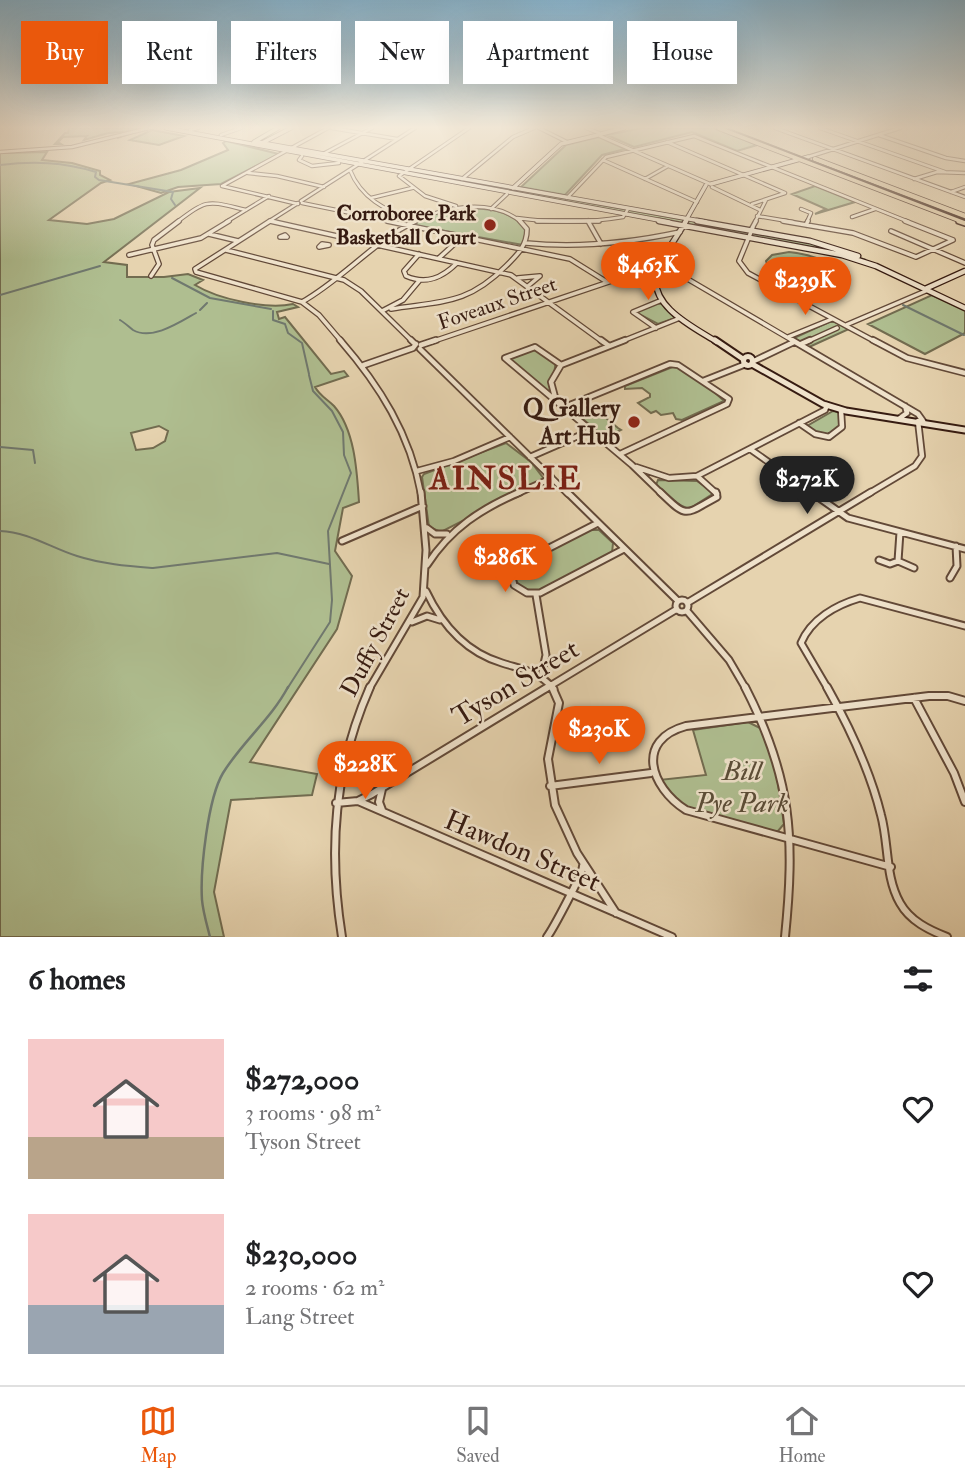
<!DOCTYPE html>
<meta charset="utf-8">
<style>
body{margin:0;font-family:"IM FELL Double Pica",serif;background:#f2f2f2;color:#202124;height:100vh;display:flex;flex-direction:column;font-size:26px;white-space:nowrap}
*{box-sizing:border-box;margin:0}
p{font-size:23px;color:#757577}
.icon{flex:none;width:38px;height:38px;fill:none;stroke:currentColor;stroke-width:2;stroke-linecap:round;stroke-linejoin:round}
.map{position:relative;height:937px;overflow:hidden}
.side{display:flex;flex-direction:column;background:#fff;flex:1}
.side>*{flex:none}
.guide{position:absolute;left:21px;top:21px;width:924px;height:63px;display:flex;gap:14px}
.price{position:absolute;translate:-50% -60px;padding:0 16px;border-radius:24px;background:#ea580c;color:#fff;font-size:23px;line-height:46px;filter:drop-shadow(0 2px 4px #0008)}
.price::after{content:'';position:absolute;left:50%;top:42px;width:21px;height:16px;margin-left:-10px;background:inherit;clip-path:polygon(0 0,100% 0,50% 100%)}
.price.active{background:#222;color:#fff}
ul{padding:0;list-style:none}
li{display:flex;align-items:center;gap:21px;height:175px;padding:0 28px}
li span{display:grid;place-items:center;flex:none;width:196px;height:140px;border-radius:0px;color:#555}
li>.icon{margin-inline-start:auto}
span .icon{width:84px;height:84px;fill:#fffc;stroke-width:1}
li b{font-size:30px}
h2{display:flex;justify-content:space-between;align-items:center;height:84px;padding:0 28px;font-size:30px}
.pill{padding:0 24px;border-radius:0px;background:#fff;box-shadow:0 7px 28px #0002;font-size:24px;line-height:63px}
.pill.active{background:#ea580c;color:#fff}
.tab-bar{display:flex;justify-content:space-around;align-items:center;height:98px;border-top:2px solid #e0e0e0;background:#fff;font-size:19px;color:#757577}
.tab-bar a{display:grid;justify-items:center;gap:4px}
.tab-bar .active{color:#ea580c}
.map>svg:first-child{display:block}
.green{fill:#afbe90;stroke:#726c50;stroke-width:2;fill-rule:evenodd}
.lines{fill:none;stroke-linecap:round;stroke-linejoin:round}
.stream-far1{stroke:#70796f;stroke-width:2}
.stream{stroke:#70796f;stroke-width:2.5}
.street-far4-casing{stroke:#624938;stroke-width:4.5}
.street-far3-casing{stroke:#624938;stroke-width:6}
.street-far2-casing{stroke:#624938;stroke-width:8}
.street-far1-casing{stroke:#624938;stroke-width:9}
.street-casing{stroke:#624938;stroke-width:10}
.secondary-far2-casing{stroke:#361b11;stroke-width:5}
.secondary-far1-casing{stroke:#361b11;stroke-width:7}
.secondary-casing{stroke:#361b11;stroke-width:9}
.highway-far1-casing{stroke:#361b11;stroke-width:6}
.highway-casing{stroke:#361b11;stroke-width:8}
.street-far4{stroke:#efe2cb;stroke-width:2.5}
.street-far3{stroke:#efe2cb;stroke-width:3.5}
.street-far2{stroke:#efe2cb;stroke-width:4.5}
.street-far1{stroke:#efe2cb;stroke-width:5}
.street{stroke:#efe2cb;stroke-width:6}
.secondary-far2{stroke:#efe2cb;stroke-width:3.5}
.secondary-far1{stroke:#efe2cb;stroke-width:4.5}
.secondary{stroke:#efe2cb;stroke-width:5}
.highway-far1{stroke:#e6d3af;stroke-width:4.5}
.highway{stroke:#e6d3af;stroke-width:5}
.tram{stroke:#361b11;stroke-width:2}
.poi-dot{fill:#8f2418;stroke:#efe2cb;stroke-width:2.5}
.labels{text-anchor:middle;stroke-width:5;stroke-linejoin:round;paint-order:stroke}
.far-poi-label{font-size:21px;font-weight:bold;fill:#361b11;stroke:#efe2cb;text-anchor:end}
.far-street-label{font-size:21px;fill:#361b11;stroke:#efe2cb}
.poi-label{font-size:24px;font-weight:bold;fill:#361b11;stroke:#efe2cb;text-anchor:end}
.street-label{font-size:24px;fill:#361b11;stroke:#efe2cb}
.near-street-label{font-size:28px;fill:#361b11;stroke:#efe2cb}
.near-park-label{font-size:28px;font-style:italic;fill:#5a4c37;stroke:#efe2cb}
.district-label{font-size:32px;font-weight:bold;letter-spacing:2px;fill:#7a1f14;stroke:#efe2cb}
</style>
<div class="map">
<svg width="965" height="937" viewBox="0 0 965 937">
<rect width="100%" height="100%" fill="#e6d3af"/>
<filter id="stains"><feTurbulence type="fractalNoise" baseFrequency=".00286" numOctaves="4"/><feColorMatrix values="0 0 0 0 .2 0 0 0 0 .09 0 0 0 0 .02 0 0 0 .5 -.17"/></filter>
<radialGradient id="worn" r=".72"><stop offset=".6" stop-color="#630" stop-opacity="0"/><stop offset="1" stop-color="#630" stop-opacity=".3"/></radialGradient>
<path class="green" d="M69,128H147L117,138L134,131L108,133L84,140L87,136L63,137L58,142L61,144H55L65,133H68Z
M167,128L820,244L866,260Z
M642,128H714L757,145L737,151L692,132L634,147L607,135Z
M152,130L184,136L159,145L130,140Z
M599,137L625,149L602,155L565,195L521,187L566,145Z
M226,141L279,154L221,184L178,187L161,193L129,184L181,170L228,150L223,143Z
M47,152L42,160L72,163L100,171V175L110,180L101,183L49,220L87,224L114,219L169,192L200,188L104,262L127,265V277H164L188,274L203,280L195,285C218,299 267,310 293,304L298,307L277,312L279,319L285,317L331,374L344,371L348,376L315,387C320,396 327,399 334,406C355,430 357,472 359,502L343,508L335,551L352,576L337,629L250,762L317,774L312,795L231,800L214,892L224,937H0V153ZM159,426L168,431L165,441L153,448L136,450L131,433Z
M815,186L855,202L815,214L826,209L792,194Z
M461,208C484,208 512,209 526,230L523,245L412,225V222C427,213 443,210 461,208Z
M789,252C808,254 830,260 843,276L844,283C825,301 773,286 766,261L772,255Z
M932,295L965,310V333L925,354L868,324Z
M653,303L663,304L675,318L658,324L635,312Z
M829,322H835L849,329L809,347L794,338Z
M534,348L555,363C557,374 547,381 551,394L508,361V357Z
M675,366L709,387L724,401L682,420L676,419L673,413L661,415L656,411L651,413L638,403L650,397V394L642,388L625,389V386Z
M589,404L618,428L621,430L609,436L602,435L572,410L574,407L577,409Z
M833,411L840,412L841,426C828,437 820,439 807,426Z
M506,443L531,462L544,479L441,532L429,527L422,477L424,474Z
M658,480L697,481L714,493L689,509L675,503L656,485Z
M589,530H599L613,543L612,553L538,591C525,590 517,588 513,574L518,566Z
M748,722L762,729L776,770L784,824L778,831L771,832L685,808L676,802L659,780L706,775L693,730Z"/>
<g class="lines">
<path class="stream-far1" d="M0,165C34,161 63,162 96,172L95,177L99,180L173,192L171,199L175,205
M172,278L210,298L271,309
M0,295L100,266
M903,305L964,335
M200,310L207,303
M273,311V320L285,324L288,333L302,343L309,374
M120,320C125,323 129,327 133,330C152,341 180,322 196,313
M0,447L33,450L35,463
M0,531C29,532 51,548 77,556C102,564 128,566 153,568L277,553L329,564
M287,689L330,622L332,600L328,531L351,473L344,455L343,432L332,411L313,391L309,375"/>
<path class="stream" d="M210,937C207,925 203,912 202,900C200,870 208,798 223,773C242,742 271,719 288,687"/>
<g class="street-far4-casing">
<path id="street-far4" d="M332,128L397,139
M539,128L567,142
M586,128L599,133
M775,128L965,197
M820,128L945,172
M190,130L198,128
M221,135L241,128
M879,135L946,158L965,161
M600,136L710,184
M667,142L785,193L752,204
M295,146L328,128
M0,152L72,147L149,128
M323,154L372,128
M302,156L299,160L312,166L339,163
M808,157L900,128
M603,160L697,202
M350,170C361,198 385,210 412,220
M248,173L277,176L324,187
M462,179L513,137L534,128
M645,179L668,166
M914,179L937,172L965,173
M222,186L298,204
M222,186L297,145
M712,187L760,210
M951,192L965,187
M371,198L412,188
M567,198L606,157L694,136L909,222
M301,201L415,128
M302,203L395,222
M456,206L425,196L399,176L469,128
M491,209L507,194
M801,209L811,213L807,222
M757,216L793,222
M852,217L875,209
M517,218C553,223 587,223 623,217L628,209
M270,221L276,222
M177,222C209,198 207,201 246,210
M226,222L269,196
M268,222L298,203
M412,222C444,207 491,197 521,222
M755,222L766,200"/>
</g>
<g class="street-far3-casing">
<path id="street-far3" d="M270,221L195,269L196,272L302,302L319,315L342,342
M270,221L511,275L603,342
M387,221L570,259L607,282
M537,221H599
M588,221L601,244
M783,221L853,233L916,257L953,240L905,221
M806,225L808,221
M753,227L739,261L748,273L876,342
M751,230L756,221
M891,231L965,263
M209,234L238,241
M285,235L287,237H280Z
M526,243C578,248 629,243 680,232
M322,244L329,245L319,247Z
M226,250L344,280L361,291L413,342
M419,254L404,271L406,276C426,285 442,278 457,263
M129,255L201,238L229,221
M439,258L462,237
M641,271L655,277
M151,276L159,264L152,245L154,240L179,221
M518,278L540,276L528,286
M302,302C343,279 375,240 416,221
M391,309C442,301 467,305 506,266C517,255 527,246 527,229L520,221
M382,311L403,300L419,281
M846,325L928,290
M656,328L633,312L662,300
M788,337L832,319
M431,342L662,264L795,342
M620,342L680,318
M806,342L837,328"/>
</g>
<g class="street-far2-casing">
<path id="street-far2" d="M340,340C380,386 410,434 421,494
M411,340L415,344
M601,340L609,346
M792,340L918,414L923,421
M873,340L907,358L965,373
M801,344L810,340
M421,345L436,340
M420,349L568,494
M754,361L794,342
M364,365L413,348L416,344
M561,365L535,347L505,358L632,465L662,494
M703,381L746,364
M555,397L551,382L561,365L625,340
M565,407L670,364L678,365L729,399L727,404L620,454
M900,418L907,413L905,406
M799,423L815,434L829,437L842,427L841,410
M750,449L814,494
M530,457L592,430
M636,467L669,478L697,476L825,410L827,405
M417,471L454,461L510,437
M697,476L717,494
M516,494L552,478
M868,494L915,466L922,456L918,421"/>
</g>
<g class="street-far1-casing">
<path id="street-far1" d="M567,492L678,601
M660,492C688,519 684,515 717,497L716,492
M811,492L848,518L965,549
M598,523L516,565L511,573L514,585L527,593H540L624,549
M427,528L435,534H447
M342,541L423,506
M879,560L890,564L898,561L900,532
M898,561L914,568
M427,565C451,528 481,509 520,492
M950,578L957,566L956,546
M426,591C442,625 465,652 502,663C524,670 538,671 554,689
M536,595L546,655L542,672
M676 606a6 6 0 1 1 12 0a6 6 0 1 1-12 0Z
M687,603L871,492
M687,611L729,660L746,689
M412,622L427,616L440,620
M369,689L423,597L426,550L421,492
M545,689L677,609
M828,689L801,643C811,619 836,605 860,598L965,626"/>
</g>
<g class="street-casing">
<path id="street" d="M552,687L559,703L548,759L555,805L577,853L616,913
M745,687C792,778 795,838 785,937
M827,687C850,728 870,770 881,815C889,844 885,877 900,903C910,921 929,930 947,937
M914,698L954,773L965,802
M550,786L651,773
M382,789L379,802L382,810
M358,801L672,937
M336,803L358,801L372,794L548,687
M891,867L686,810C650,787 635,740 686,726L929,696H948L965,701
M342,937C328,849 334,769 370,687
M547,937C553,929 583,873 583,866"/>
</g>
<g class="secondary-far2-casing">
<path id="secondary-far2" d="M166,128L669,222
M601,134L624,128
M254,142L278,128
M257,142L706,222
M262,143L291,128
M711,184L808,157
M513,188L561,144L598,135
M685,222L706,185"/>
</g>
<g class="secondary-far1-casing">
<path id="secondary-far1" d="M659,221L842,255L876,266L965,308
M686,221C677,237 662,256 657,273C648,306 695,328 717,342
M697,221L810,241L858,256
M925,289L965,271"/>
</g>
<g class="secondary-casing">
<path id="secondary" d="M715,340L743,359
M743.5 361a4.5 4.5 0 1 1 9 0a4.5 4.5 0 1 1-9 0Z
M752,364L823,404L846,411L965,430"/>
</g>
<g class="highway-far1-casing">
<path id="highway-far1" d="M719,128L964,222
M815,159L965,216"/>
</g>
<g class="highway-casing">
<path id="highway" d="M959,221L965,223"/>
</g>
<use href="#street-far4" class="street-far4"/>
<use href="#street-far3" class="street-far3"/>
<use href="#street-far2" class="street-far2"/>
<use href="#street-far1" class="street-far1"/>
<use href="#street" class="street"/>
<use href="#secondary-far2" class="secondary-far2"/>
<use href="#secondary-far1" class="secondary-far1"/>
<use href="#secondary" class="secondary"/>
<use href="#highway-far1" class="highway-far1"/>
<use href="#highway" class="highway"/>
<path class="tram" d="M726,128L965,220"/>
</g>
<linearGradient id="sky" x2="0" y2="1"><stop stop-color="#87b5d0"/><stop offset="0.49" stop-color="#f4ebdb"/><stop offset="1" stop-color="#f4ebdb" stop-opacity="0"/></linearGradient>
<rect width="965" height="260" fill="url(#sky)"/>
<g class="poi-dot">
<circle cx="490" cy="225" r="7"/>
<circle cx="634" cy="422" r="7"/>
</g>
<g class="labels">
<g class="far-poi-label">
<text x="476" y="220">Corroboree Park<tspan x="476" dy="24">Basketball Court</tspan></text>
</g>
<g class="far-street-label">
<text transform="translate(497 303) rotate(-19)" y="7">Foveaux Street</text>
</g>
<g class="poi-label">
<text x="620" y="416">Q Gallery<tspan x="620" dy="28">Art Hub</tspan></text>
</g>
<g class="street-label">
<text transform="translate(375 642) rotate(-62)" y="8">Duffy Street</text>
</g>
<g class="near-street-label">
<text transform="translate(515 682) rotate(-31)" y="10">Tyson Street</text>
<text transform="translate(523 850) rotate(23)" y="10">Hawdon Street</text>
</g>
<g class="near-park-label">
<text x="742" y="780">Bill<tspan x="742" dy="32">Pye Park</tspan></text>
</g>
<g class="district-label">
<text x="506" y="489">AINSLIE</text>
</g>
</g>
<rect width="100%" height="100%" filter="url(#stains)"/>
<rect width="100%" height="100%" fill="url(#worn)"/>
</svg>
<b class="price" style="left:648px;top:302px">$463K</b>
<b class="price" style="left:805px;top:317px">$239K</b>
<b class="price active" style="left:807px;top:516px">$272K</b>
<b class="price" style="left:505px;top:594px">$286K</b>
<b class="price" style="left:599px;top:766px">$230K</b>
<b class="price" style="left:365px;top:801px">$228K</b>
<div class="guide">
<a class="pill active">Buy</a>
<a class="pill">Rent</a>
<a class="pill">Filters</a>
<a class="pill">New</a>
<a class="pill">Apartment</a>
<a class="pill">House</a>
</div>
</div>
<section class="side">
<h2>6 homes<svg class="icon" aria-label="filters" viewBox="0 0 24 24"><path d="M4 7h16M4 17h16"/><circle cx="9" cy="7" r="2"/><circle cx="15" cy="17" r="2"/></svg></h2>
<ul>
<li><span style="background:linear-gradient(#f6c9c9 70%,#b9a48a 0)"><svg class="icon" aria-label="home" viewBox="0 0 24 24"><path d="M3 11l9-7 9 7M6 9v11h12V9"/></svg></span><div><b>$272,000</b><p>3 rooms · 98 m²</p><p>Tyson Street</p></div><svg class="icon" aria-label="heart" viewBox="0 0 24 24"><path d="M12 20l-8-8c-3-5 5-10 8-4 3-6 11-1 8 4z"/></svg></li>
<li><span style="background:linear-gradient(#f6c9c9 65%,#9aa5b1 0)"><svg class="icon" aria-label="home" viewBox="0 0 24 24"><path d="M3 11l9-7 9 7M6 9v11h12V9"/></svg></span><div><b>$230,000</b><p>2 rooms · 62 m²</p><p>Lang Street</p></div><svg class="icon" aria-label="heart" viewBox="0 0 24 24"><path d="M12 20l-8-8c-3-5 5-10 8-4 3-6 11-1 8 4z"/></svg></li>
</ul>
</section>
<nav class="tab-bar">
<a class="active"><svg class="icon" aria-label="map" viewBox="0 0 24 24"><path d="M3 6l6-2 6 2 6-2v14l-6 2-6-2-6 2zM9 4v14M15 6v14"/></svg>Map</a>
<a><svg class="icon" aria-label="saved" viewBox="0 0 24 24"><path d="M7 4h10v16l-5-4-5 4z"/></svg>Saved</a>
<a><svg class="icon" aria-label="home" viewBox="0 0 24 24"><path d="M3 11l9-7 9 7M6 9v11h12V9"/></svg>Home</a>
</nav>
